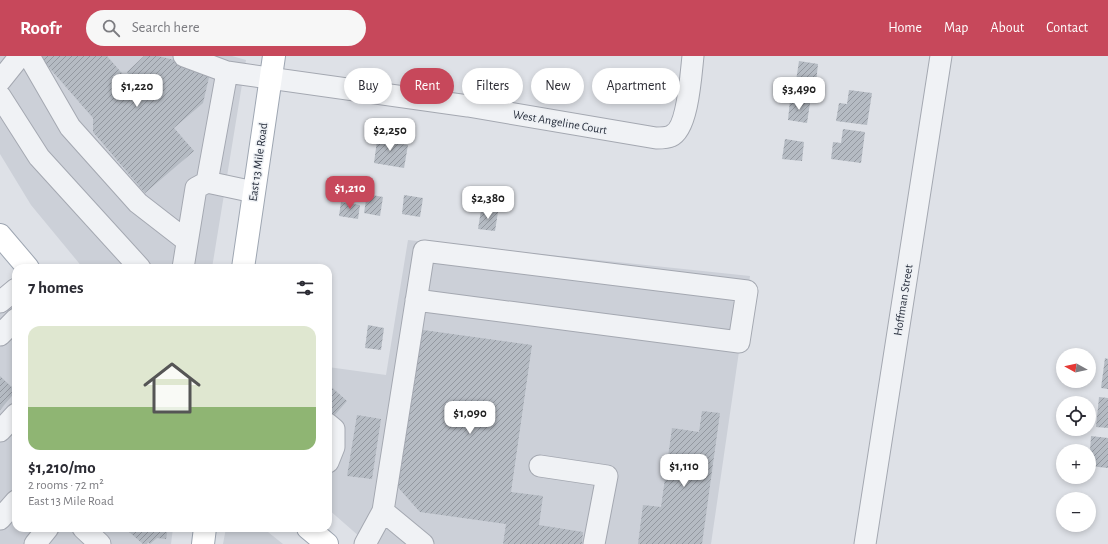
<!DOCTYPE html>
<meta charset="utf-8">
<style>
body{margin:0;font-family:"Alegreya Sans",sans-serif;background:#f7f7f7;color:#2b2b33;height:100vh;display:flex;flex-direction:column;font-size:15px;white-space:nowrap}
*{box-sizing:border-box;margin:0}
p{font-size:13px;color:#7c7c81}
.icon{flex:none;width:22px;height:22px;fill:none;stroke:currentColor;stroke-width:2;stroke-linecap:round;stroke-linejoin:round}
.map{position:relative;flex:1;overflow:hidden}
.drawer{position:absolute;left:12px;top:208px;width:320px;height:268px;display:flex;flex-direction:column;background:#fff;border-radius:12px;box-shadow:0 2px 6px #0003}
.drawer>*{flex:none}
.hud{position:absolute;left:344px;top:12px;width:380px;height:36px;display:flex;gap:8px}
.needle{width:26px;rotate:278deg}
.fabs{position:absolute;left:1056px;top:292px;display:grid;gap:8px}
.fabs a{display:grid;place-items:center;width:40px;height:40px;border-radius:50%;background:#fff;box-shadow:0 2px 6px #0003;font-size:20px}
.price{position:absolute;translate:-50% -34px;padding:0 9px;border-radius:8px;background:#fff;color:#222;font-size:13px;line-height:26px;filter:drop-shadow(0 1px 2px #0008)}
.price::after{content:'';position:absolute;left:50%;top:24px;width:12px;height:9px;margin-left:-6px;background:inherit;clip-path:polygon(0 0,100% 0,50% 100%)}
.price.on{background:#c7485b;color:#fff}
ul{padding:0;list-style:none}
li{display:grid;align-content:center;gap:8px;height:212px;padding:0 16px}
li+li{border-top:1px solid #e1e1e2}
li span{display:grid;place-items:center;height:124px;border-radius:12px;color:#555}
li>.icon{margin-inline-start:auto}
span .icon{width:72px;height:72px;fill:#fffc;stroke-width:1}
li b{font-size:17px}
h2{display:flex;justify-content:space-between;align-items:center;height:48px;padding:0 16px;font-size:17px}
.pill{padding:0 14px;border-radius:18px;background:#fff;box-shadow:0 2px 6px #0003;font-size:14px;line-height:36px}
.pill.on{background:#c7485b;color:#fff}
header{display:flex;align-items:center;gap:24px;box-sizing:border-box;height:56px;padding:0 20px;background:#c7485b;color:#fff}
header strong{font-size:19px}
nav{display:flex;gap:22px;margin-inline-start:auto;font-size:14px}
.search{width:280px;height:36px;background:#f7f7f7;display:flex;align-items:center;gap:10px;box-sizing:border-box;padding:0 14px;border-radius:22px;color:#7c7c81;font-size:15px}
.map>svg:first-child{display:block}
.built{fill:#ccd0d8}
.building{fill:url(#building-hatch)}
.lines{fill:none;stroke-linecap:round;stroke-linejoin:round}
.minor-casing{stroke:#a4a8b1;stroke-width:23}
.major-casing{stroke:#9ea6b2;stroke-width:24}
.minor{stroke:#f0f2f5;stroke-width:21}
.major{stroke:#fff;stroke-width:22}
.labels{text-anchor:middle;stroke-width:3;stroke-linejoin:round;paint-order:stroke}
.street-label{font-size:12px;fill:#282f3d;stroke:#edf0f4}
</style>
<header>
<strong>Roofr</strong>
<div class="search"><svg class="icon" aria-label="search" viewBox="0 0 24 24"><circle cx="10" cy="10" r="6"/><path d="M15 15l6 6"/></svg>Search here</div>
<nav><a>Home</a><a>Map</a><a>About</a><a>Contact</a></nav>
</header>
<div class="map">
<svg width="1108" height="488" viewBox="0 0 1108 488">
<defs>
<pattern id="building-hatch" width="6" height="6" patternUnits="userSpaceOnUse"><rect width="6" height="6" fill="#b5bbc3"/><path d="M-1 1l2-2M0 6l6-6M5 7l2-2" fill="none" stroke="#9398a0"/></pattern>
</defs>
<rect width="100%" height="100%" fill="#dee1e7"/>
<path class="built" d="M0,0H232L246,4L212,212H83L31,149L0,98Z
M408,184L750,220L711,488H368L328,453V311L386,319Z
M0,235L16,253V472H173L171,488H0Z
M226,472H263L283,488H223Z"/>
<path class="building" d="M39,0H107L133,30L136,27L127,16L144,0H158L211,13L203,47L174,72L194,95L145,137L93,76V62Z
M799,5L818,8L816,27L796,25Z
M849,34L872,37L867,69L836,65L839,47L847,48Z
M790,44L810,47L807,67L788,64Z
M843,73L865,76L861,107L831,103L833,86L841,87Z
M378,77L394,80L393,87L408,89L404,112L374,107Z
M785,83L804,86L802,105L782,103Z
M367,138L383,141L380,160L364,157Z
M404,139L423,142L420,161L402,158Z
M341,146L360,149L358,163L339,160Z
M481,154L498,156L495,175L478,173Z
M368,269L384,272L381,294L365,292Z
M416,273L532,289L511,436L543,440L539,469L583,476L582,488H503L506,468L420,456L394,427Z
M1105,302L1108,303V333L1101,332Z
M0,320L16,335L0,354Z
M328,328L347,345L333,361L328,356Z
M1099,341L1108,342V372L1096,371Z
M702,355L720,357L702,488H638L643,449L661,451L672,372L699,376Z
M357,359L381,363L372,423L347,420Z
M1091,380L1108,382V412L1089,410Z
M131,472H168L166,483L157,482L150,488L148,486L147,488H143L128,475Z"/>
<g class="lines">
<g class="minor-casing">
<path id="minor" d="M29,0L70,71L138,147L187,185
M184,0L227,16L468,50L656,82C660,82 667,82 671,80C688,73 691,17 693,0
M0,25L20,0
M0,40L39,101L140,212
M207,126L227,16
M183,212L196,132L207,126L254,136
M0,246L16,233
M0,279L16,263
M328,368L334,373V391L328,406
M0,375L16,358
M540,410L607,420L594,488
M383,455L424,195L747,235L739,286L416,244
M0,463L16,445
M83,472L100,488
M35,488L48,472
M365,488L383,455L423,488
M865,488L941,0"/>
</g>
<g class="major-casing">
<path id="major" d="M0,179L28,212
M243,212L274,0
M308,472L327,488
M203,488L205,472"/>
</g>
<use href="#minor" class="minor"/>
<use href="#major" class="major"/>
</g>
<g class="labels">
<g class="street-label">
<text transform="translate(560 66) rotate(10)" y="4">West Angeline Court</text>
<text transform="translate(258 106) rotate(-82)" y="4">East 13 Mile Road</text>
<text transform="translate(903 244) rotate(-81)" y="4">Hoffman Street</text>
</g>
</g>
</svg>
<div class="fabs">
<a><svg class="needle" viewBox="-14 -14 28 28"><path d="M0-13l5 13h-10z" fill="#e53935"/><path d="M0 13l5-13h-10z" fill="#7c7c81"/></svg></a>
<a><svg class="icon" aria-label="locate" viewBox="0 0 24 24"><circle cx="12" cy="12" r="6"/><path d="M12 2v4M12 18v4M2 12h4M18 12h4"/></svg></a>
<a>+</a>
<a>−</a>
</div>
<b class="price" style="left:137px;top:52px">$1,220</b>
<b class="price" style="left:799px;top:55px">$3,490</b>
<b class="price" style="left:390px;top:96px">$2,250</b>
<b class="price on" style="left:350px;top:154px">$1,210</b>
<b class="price" style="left:488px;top:164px">$2,380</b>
<b class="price" style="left:470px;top:379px">$1,090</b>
<b class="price" style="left:684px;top:432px">$1,110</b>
<div class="hud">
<a class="pill">Buy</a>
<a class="pill on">Rent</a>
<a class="pill">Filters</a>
<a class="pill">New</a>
<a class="pill">Apartment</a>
</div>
<section class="drawer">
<h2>7 homes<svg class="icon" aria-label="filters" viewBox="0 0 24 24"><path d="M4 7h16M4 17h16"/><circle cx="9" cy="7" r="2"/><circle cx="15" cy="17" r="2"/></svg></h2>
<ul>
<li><span style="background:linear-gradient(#dfe7d0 65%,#8fb573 0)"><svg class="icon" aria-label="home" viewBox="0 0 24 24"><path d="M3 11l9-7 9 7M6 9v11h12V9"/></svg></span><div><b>$1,210/mo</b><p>2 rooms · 72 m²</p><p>East 13 Mile Road</p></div></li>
</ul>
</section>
</div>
